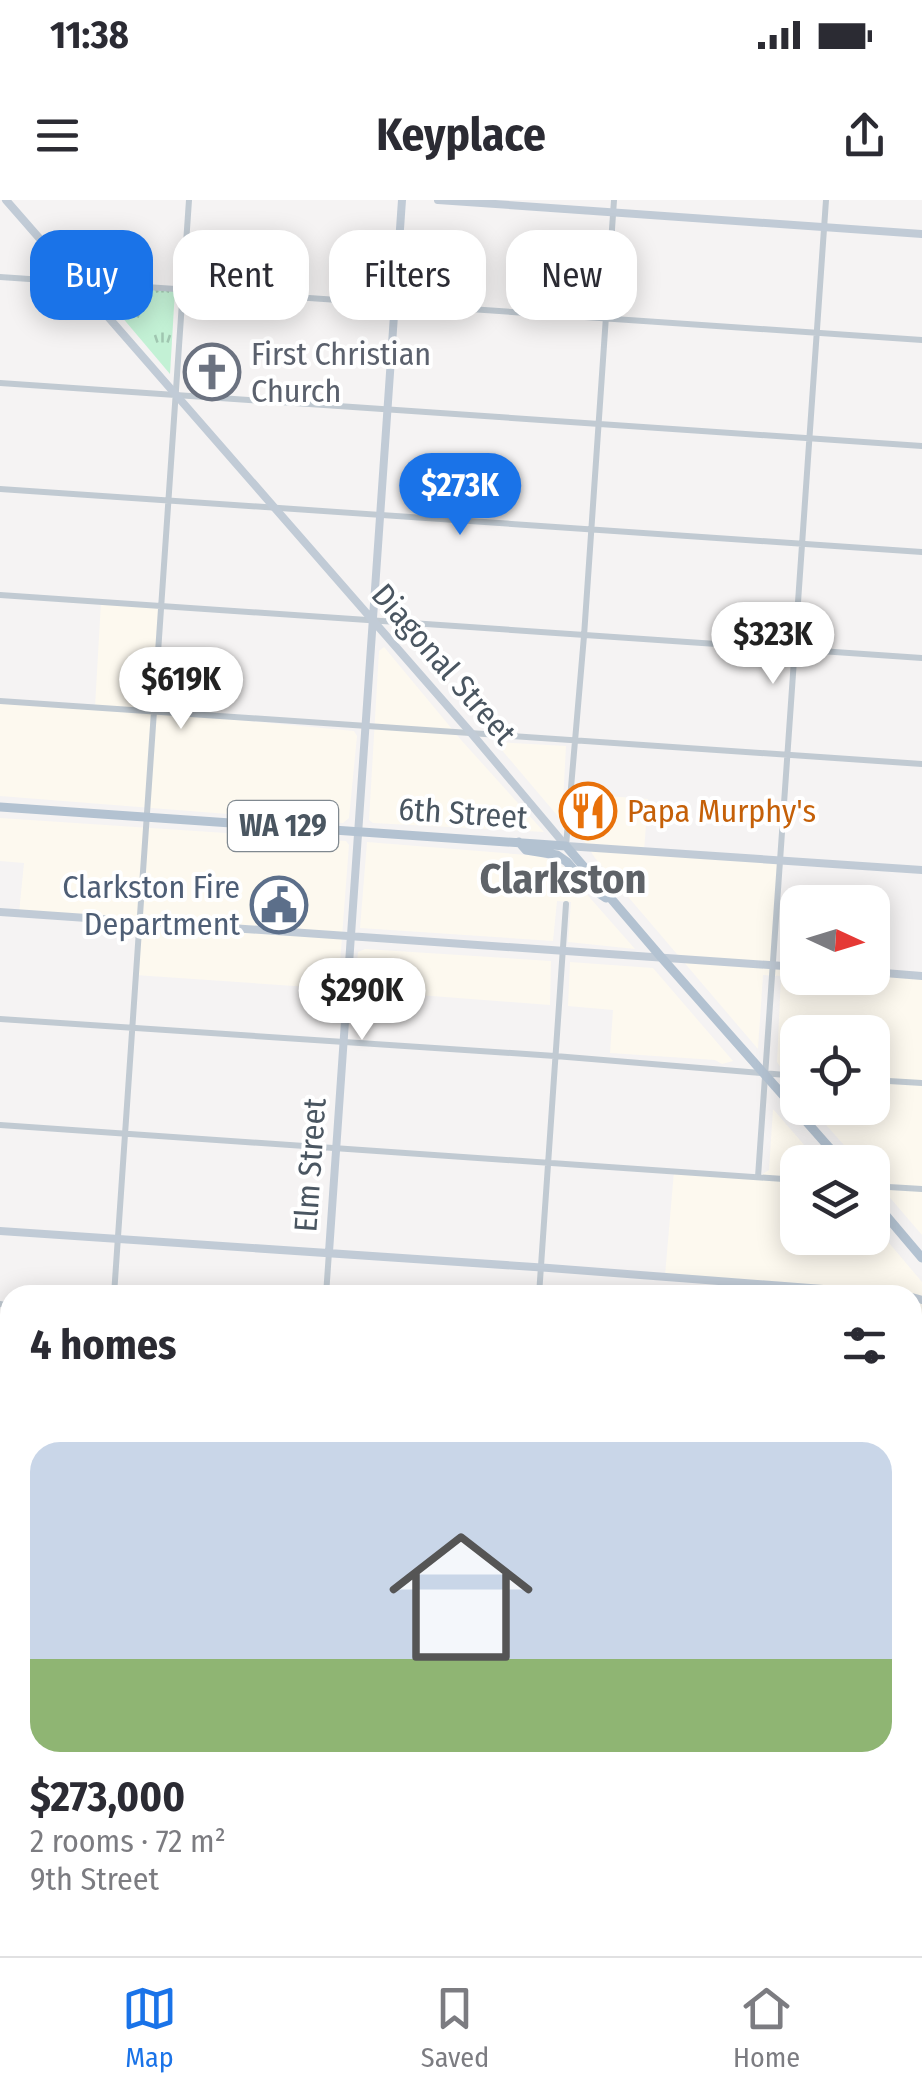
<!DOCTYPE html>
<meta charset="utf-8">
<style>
body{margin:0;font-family:"Fira Sans Condensed",sans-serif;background:#f2f2f3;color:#2b2b33;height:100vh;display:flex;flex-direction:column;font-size:38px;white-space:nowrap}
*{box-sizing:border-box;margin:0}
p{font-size:32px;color:#7c7c81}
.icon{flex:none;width:55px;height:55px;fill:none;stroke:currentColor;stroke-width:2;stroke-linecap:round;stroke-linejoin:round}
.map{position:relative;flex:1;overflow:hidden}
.drawer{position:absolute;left:0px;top:1085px;width:922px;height:672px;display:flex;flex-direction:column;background:#fff;border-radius:30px 30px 0 0;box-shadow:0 5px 25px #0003}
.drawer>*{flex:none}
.hud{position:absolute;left:30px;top:30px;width:862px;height:90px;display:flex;gap:20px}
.needle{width:65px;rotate:94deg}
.controls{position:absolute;left:780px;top:685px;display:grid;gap:20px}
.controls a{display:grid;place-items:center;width:110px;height:110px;border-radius:20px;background:#fff;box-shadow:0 5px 25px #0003;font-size:50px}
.price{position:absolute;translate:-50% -85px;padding:0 22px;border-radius:35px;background:#fff;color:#222;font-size:32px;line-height:65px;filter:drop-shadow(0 2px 5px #0008)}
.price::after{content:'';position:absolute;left:50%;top:60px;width:30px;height:22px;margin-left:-15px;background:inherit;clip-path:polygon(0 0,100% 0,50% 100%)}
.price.selected{background:#1a73e8;color:#fff}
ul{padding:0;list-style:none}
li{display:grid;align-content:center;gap:20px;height:530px;padding:0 30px}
li span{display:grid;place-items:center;height:310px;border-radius:30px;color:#555}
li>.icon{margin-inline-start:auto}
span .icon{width:180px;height:180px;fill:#fffc;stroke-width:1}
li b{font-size:42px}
h2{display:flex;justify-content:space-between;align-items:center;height:120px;padding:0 30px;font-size:42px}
.tag{padding:0 35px;border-radius:30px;background:#fff;box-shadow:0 5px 25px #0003;font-size:35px;line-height:90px}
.tag.selected{background:#1a73e8;color:#fff}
.status{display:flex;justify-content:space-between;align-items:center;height:70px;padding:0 50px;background:#fff;direction:ltr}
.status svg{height:28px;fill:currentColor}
header{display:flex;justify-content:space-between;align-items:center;height:130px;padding:0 30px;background:#fff;font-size:45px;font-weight:700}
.dock{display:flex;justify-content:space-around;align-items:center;height:140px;border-top:2px solid #e1e1e2;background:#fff;font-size:28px;color:#7c7c81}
.dock a{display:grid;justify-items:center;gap:5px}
.dock .selected{color:#1a73e8}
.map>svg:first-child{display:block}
.commercial{fill:#fdf9ef}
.park{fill:url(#park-tufts)}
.water{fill:url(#water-rules)}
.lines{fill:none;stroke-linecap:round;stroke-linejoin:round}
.highway-casing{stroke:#7690ad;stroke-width:15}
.street{stroke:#c1cad2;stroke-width:6}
.secondary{stroke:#c1cbd6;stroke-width:8}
.primary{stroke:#b3c2d1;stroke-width:9}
.highway{stroke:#8ba5c1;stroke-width:10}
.labels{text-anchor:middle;stroke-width:8;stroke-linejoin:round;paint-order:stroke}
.shield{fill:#fff;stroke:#808990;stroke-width:2.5}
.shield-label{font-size:30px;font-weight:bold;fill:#4a5661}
.worship-label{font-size:32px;fill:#5b616d;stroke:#fff;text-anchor:start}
.street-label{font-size:32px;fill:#4a5661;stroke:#fff}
.food-label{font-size:32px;fill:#c56008;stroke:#fff;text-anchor:start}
.service-label{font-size:32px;fill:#4e5e75;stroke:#fff;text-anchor:end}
.district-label{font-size:42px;font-weight:bold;fill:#5f6368;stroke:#fff}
</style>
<div class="status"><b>11:38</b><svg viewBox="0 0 49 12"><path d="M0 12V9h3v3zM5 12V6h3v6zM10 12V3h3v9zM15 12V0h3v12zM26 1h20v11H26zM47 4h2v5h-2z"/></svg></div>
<header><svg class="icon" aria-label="menu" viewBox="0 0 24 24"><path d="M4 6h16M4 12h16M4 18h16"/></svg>Keyplace<svg class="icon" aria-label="share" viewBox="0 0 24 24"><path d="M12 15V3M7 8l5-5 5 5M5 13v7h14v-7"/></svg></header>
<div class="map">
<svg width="922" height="1756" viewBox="0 0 922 1756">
<defs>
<pattern id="park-tufts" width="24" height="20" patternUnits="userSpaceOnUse" patternTransform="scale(2.5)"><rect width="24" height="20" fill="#c3f1d5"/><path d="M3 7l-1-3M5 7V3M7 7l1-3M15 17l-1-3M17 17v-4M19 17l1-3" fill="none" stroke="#a0c6b0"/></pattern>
<pattern id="water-rules" width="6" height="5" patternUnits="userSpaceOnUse" patternTransform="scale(2.5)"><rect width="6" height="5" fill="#90daee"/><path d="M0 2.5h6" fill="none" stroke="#78b4c4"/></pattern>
</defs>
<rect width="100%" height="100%" fill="#f5f3f3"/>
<path class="commercial" d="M101,402L161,406L154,512L354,531L357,536L349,618L343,623L0,596V501L95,507Z
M384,447L462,541L544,632L373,623L369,620L379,451Z
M495,542L566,546L562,621Z
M579,594L648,599L644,651L780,660L774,765L797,767L798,778H872L873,772L922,776V1035L873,978L872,962H859L811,908H872V832H798L797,892L777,862L781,776L763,775L758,849L595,658L577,630Z
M0,618L346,641L349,645L338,789L135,775L139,722L19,713L24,663L0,661Z
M367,642L540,656L561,665L635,749L568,742L571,702L557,701L553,741L360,728Z
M365,749L551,761L550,805L354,790L358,752Z
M570,762L653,768L733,861L722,864L715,860L610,853L613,810L568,806Z
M773,909L819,962H798V1038H872L873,1024L922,1082V1182L913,1181L912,1095H872L665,1076L674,971L758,977L769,970Z
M128,1748H863L861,1756H311L143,1750Z"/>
<path class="park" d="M94,84L175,90L170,174Z"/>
<path class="water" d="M0,1279L10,1280V1522L0,1521Z
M922,1295V1596H912V1297Z"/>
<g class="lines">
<g class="highway-casing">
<path id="highway" d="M912,1637L922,1636
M912,1743L922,1744"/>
</g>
<path class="street" d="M0,77L922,140
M0,183L922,246
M0,289L922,352
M0,395L922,458
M0,501L922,564
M566,646L584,436L614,0
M0,819L555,856L798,876
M872,880L922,883
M0,925L798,980
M758,977L826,0
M872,986L922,989
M114,1095L189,0
M326,1095L329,1052
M539,1095L566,704
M0,1104L10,1106
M0,1173H10
M912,1181L922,1182"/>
<path class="secondary" d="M6,0L472,534L566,646L922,670
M438,0L922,34
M0,712L798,767
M872,772L922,776
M0,1031L549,1068L901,1095
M329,1052L402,0
M912,1097L922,1100
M0,1624L10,1625
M883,1748L891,1750L896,1756"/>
<path class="primary" d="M0,607L566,646L661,757L842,962
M519,642L526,650L557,655L567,662L588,686L606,698
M872,999L922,1058"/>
<use href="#highway" class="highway"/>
</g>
<defs>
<g id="church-ring" transform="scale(2.875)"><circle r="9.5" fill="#fff" stroke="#6b7280" stroke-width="1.5"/><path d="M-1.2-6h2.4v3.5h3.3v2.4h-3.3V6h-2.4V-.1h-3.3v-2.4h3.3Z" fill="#6b7280"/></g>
<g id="restaurant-ring" transform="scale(2.875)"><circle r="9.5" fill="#fff" stroke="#e8710a" stroke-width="1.5"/><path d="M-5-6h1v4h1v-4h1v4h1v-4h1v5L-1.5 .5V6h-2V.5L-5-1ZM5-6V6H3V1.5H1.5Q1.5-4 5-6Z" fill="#e8710a"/></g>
<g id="civic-ring" transform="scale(2.875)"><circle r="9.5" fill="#fff" stroke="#5c6f8a" stroke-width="1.5"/><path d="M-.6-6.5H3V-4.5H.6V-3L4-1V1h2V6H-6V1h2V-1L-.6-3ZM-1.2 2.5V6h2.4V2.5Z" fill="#5c6f8a"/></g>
</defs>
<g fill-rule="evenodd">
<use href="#church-ring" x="212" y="172"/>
<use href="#restaurant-ring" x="588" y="611"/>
<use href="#civic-ring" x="279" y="705"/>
</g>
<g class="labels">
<rect class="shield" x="228" y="601" width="110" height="50" rx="8"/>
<g class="shield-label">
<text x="283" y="636">WA 129</text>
</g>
<g class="worship-label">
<text x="251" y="165">First Christian<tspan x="251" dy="37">Church</tspan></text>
</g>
<g class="street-label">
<text transform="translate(444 464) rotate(49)" y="11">Diagonal Street</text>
<text transform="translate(463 613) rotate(4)" y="11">6th Street</text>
<text transform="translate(310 965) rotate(-86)" y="11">Elm Street</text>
</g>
<g class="food-label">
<text x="627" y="622">Papa Murphy's</text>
</g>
<g class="service-label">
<text x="240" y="698">Clarkston Fire<tspan x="240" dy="37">Department</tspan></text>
</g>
<g class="district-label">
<text x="563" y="693">Clarkston</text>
</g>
</g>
</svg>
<div class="controls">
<a><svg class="needle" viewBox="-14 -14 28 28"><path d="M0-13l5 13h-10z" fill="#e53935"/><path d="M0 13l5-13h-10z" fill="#7c7c81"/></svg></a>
<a><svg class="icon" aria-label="locate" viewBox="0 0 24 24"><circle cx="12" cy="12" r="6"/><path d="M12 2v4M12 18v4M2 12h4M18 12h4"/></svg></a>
<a><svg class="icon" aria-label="layers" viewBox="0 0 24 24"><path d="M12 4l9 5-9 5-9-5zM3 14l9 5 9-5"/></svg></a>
</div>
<b class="price selected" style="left:460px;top:338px">$273K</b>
<b class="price" style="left:773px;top:487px">$323K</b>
<b class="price" style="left:181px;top:532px">$619K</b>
<b class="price" style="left:362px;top:843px">$290K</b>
<div class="hud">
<a class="tag selected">Buy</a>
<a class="tag">Rent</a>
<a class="tag">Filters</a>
<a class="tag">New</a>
</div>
<section class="drawer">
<h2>4 homes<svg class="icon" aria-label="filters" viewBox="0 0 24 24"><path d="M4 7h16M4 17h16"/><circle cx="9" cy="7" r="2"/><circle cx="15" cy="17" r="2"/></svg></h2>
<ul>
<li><span style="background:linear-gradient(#c9d6e8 70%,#8fb573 0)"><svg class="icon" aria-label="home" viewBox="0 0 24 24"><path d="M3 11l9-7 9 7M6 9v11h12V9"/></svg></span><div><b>$273,000</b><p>2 rooms · 72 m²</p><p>9th Street</p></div></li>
</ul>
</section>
</div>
<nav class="dock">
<a class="selected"><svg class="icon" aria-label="map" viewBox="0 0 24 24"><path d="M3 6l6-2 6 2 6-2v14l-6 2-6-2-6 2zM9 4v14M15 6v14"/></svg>Map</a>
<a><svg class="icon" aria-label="saved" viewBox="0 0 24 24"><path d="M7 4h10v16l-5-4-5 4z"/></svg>Saved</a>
<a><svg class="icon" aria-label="home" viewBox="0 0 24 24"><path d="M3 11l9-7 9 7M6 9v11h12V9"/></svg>Home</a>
</nav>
